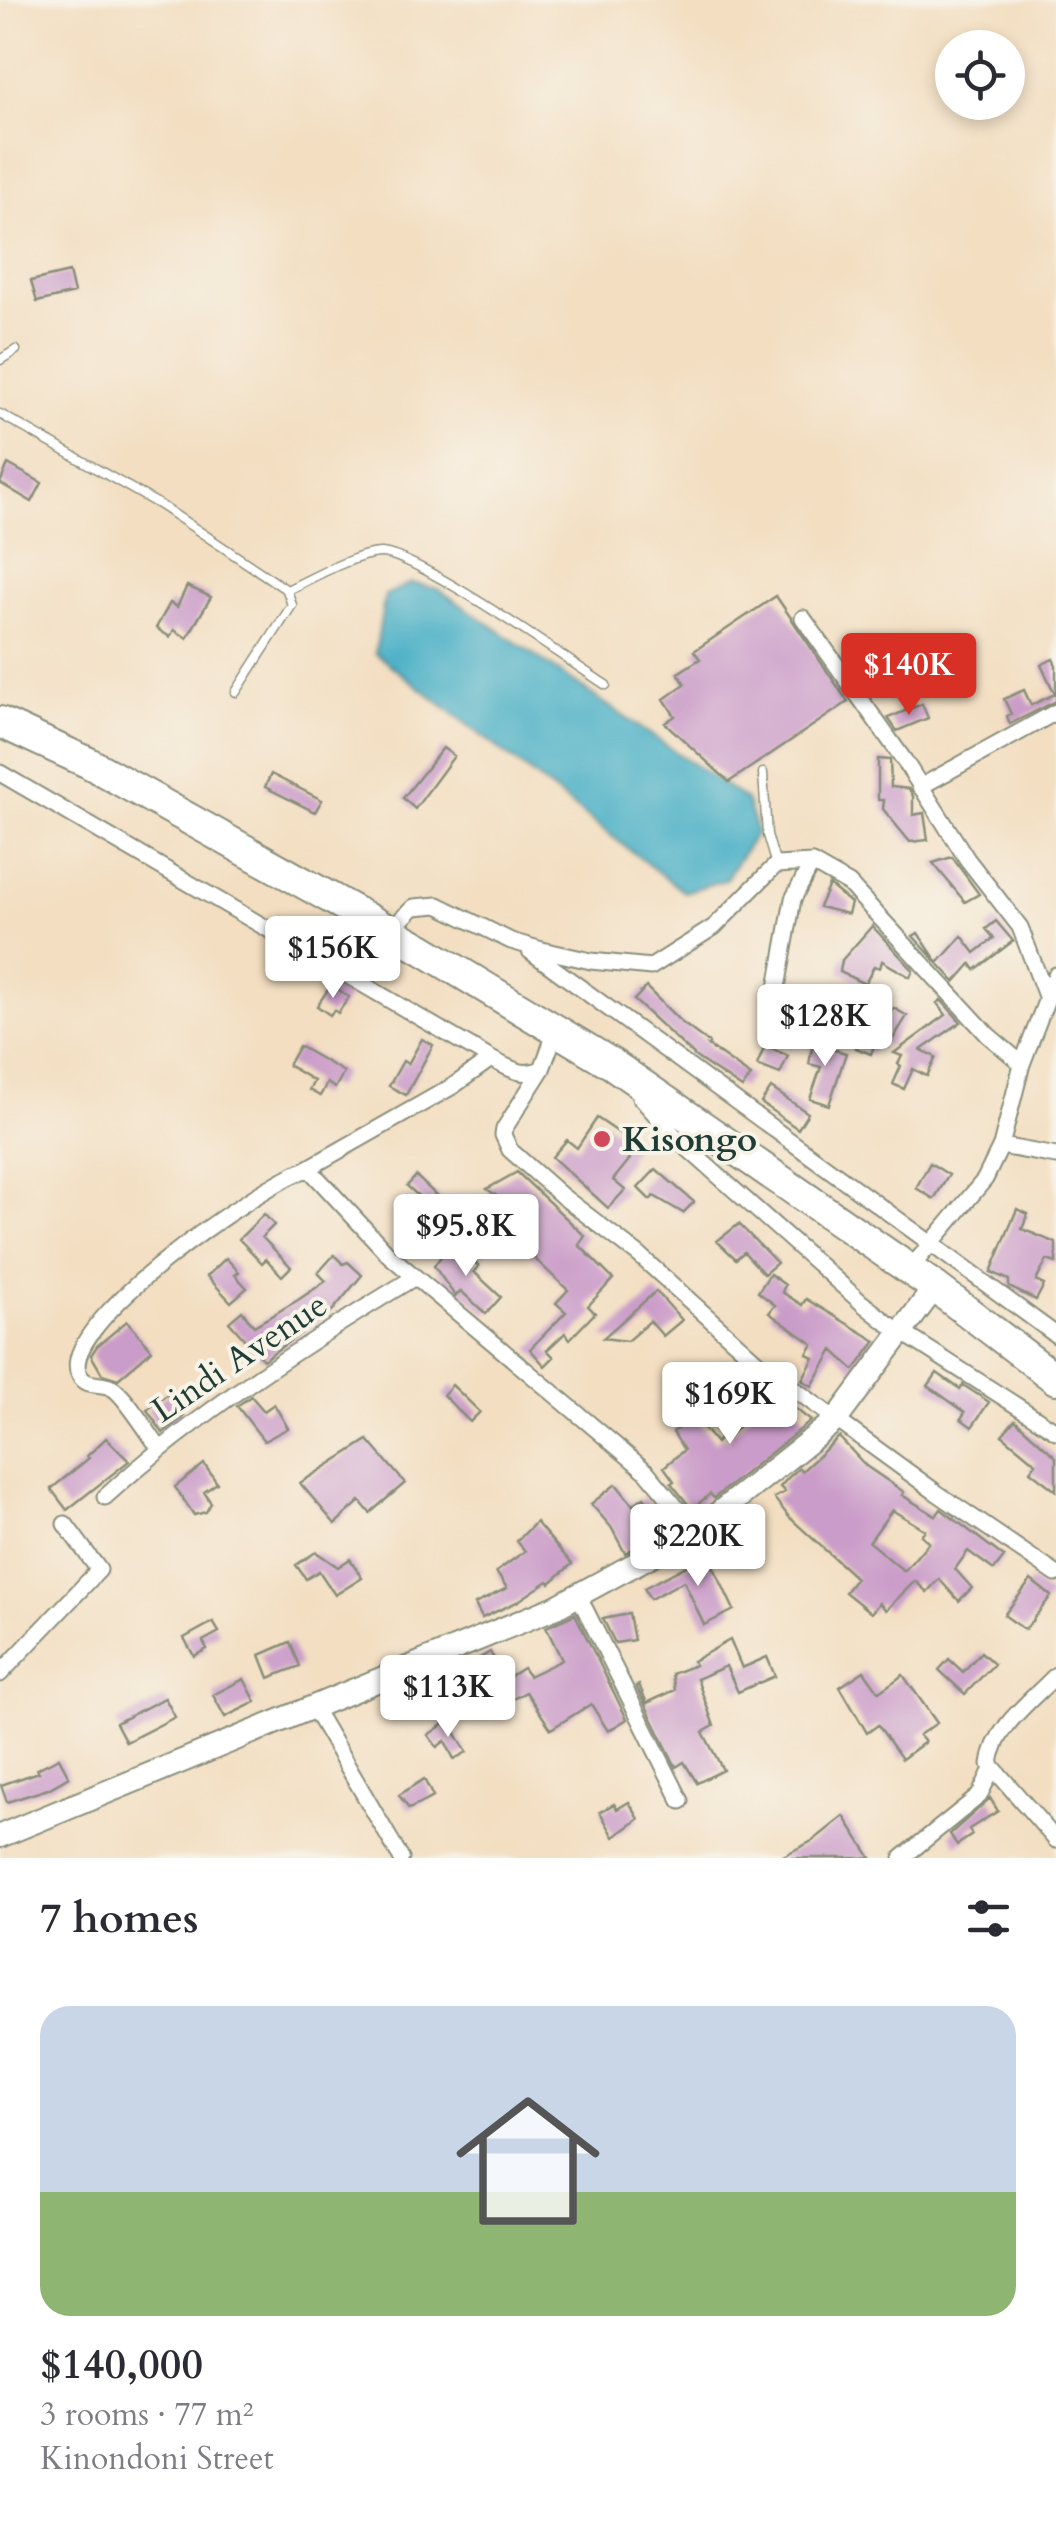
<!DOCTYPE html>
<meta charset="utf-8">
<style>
body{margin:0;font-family:Cardo,serif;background:#f2f2f3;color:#2b2b33;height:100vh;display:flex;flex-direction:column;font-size:38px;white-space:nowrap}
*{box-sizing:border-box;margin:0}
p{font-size:32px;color:#7c7c81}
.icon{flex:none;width:55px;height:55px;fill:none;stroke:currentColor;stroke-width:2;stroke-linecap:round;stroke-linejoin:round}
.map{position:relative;height:1858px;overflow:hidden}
.panel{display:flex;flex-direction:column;background:#fff;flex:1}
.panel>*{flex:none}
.controls{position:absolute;left:935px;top:30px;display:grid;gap:20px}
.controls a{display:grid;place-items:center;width:90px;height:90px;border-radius:50%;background:#fff;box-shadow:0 5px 15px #0003;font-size:50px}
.price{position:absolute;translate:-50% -85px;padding:0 22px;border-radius:10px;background:#fff;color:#222;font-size:32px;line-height:65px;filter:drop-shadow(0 2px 5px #0008)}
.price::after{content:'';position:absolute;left:50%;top:60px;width:30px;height:22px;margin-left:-15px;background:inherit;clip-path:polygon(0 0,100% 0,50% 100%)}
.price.on{background:#d93025;color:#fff}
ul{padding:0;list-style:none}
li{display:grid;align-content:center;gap:20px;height:530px;padding:0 40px}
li+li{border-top:2px solid #e1e1e2}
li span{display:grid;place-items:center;height:310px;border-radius:30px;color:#555}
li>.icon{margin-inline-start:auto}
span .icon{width:180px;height:180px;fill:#fffc;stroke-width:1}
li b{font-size:42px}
h2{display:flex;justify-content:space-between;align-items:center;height:120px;padding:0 40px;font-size:42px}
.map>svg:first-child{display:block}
.water{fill:#47afc6;stroke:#33767d;stroke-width:2.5}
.building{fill:#ca9cc9;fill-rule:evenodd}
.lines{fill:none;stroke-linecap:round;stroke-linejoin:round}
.lane-casing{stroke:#898e7a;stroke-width:11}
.street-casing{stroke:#898e7a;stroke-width:19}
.secondary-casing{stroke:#898e7a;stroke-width:26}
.highway-casing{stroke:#898e7a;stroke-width:34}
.lane{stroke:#fff;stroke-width:8}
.street{stroke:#fff;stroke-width:15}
.secondary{stroke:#fff;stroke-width:22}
.highway{stroke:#fff;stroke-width:30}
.poi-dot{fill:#d1495b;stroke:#f7f3e8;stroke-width:4}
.labels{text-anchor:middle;stroke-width:8;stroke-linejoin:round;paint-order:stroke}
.poi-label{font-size:35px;font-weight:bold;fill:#1f3d34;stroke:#f7f3e8;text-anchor:start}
.street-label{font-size:35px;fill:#1f3d34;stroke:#f7f3e8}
</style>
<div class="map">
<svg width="1056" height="1858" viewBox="0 0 1056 1858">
<rect width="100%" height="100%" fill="#f7f3e8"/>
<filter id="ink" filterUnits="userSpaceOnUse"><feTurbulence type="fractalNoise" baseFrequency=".01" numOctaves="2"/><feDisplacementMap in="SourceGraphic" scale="20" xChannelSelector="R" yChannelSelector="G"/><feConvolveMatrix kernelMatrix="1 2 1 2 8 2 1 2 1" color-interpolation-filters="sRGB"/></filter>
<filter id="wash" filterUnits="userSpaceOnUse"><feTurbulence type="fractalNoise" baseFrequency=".0048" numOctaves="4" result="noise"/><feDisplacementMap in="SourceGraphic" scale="40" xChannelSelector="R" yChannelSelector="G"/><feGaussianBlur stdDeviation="2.25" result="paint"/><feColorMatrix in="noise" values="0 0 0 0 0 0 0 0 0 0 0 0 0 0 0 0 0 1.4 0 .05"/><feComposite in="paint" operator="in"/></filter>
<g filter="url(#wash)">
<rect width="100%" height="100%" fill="#f3dec1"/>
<path class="water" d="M411,583L438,589L746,800L757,832L725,880L684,892L375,653L385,595Z"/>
<g id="blocks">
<path class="building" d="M69,272L74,293L37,302L31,281Z
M8,464L42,483L32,502L0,483Z
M187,586L211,597L187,638L174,630L170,637L156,628L170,603L177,607Z
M776,596L848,702L729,782L665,723L675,716L664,699L685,684L678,673L700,659L694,651Z
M1053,659L1056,665V701L1010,724L1007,716L1011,714L1004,699L1024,690L1031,705L1055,694L1041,665Z
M922,704L928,718L897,731L888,718Z
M443,748L454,756L415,809L403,798Z
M878,759L890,760L891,787L909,789L913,796V815L924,813L928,840L910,842L883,809L884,800H878Z
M271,774L322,800L315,812L265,787Z
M952,857L979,894L965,902L933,863Z
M829,885L851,903L848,914L819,907Z
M996,921L1013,941L975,970L971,964L955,982L913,936L918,933L938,963L962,936L975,953L994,938L986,929Z
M872,926L913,970L910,977L882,961L880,968L874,966L865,984L840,972L842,960Z
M331,985L349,997L338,1013L334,1010L330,1015L317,1006Z
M646,987L681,1022L709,1043L707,1045L751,1076L742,1088L697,1058L634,1000Z
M941,1000L961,1022L921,1050L936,1057L927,1076L913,1069L904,1089L893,1084L901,1066L898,1064L902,1056L894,1053L946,1015L937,1003Z
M894,1008L907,1016L888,1047L877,1038L871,1054L856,1048L867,1020L879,1028L882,1012L890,1013Z
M815,1033L829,1036L827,1048L846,1053L829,1105L810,1099L821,1067L809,1064Z
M422,1039L433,1045L406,1095L389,1086L403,1061L408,1064Z
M299,1046L344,1072L335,1088L327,1083L320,1096L309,1090L314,1081L288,1065Z
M765,1046L788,1056L780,1074L757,1065Z
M771,1088L808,1113L798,1129L761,1103Z
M597,1118L625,1137L634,1151L628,1156L630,1159L613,1180L625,1190L608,1208L552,1157L567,1140L577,1148Z
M930,1163L949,1175L934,1199L916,1188Z
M656,1169L694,1202L683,1213L654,1196L650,1200L638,1188Z
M517,1172L585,1236L579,1245L613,1279L588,1306L595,1313L570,1339L565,1333L547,1350L554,1357L545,1366L530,1349L566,1312L556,1303L568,1290L501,1227L516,1210L487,1189Z
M416,1176L455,1213V1218L439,1234L429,1225L439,1214L407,1186Z
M1017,1209L1028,1214L1022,1229L1056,1243V1263L1047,1260L1036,1281L1044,1285L1036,1300L1009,1287V1280L991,1272Z
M264,1214L274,1225L262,1237L291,1267L282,1276L266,1259L262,1263L239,1239Z
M739,1224L777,1263L764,1274L744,1252L736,1259L717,1241Z
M450,1244L479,1266L474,1272L501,1297L486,1314L461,1291L455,1296L434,1266Z
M334,1255L343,1264L348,1262L362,1275L333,1310L263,1360L229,1322L242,1311L254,1326L298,1300L326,1281L318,1273Z
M226,1258L239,1272L235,1275L247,1288L231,1302L207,1276Z
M770,1274L785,1285L782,1292L802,1305L806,1299L876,1341L854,1370L833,1350L812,1386L802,1380L814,1358L807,1354L813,1344L769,1313L775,1305L758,1292Z
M656,1291L682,1320L663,1336L650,1321L627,1341L603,1338Z
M127,1321L152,1350L118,1379L102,1374L91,1355L97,1346Z
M937,1373L960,1389L963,1385L989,1402L972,1427L961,1419L965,1412L928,1386Z
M452,1385L480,1412L470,1422L443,1395Z
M768,1387L811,1421L714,1498L710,1494L692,1509L671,1483L674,1481L664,1467L684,1450L673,1432L684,1424L673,1410L682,1402L716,1443L721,1436L725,1440L750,1415L748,1413Z
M168,1394L184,1416L163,1433L147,1410Z
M251,1396L264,1411L274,1404L288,1428L264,1441L237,1406Z
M1015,1420L1056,1457V1491L1030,1471L1036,1463L1002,1435Z
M839,1437L866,1466L904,1492L902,1495L936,1516L941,1509L1004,1557L994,1570L968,1551L955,1569L972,1588L959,1601L939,1579L927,1592L915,1581L886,1610L879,1603L871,1613L845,1592L856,1578L789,1517L774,1498L785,1492L780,1487L789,1477L799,1468L802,1471ZM892,1510L925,1530L921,1535L929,1542L904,1571L869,1542Z
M106,1438L129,1461L67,1510L51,1489L89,1458L87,1456Z
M368,1440L405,1483L370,1513L360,1501L335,1524L300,1483Z
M204,1464L217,1483L204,1492L211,1503L206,1512L194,1515L175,1487Z
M616,1484L633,1505L644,1497L654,1510L659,1505L675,1523L672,1525L668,1519L655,1536L625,1553L611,1527L591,1504Z
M536,1522L572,1564L550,1583L548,1581L517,1602L482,1618L475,1604L507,1588L496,1572L525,1551L517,1541Z
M316,1552L338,1567L350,1559L362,1578L335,1595L319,1571L306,1579L296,1565Z
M708,1555L734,1610L704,1625L684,1581L650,1599L644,1588Z
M1031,1580L1051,1596L1025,1630L1004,1615Z
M575,1614L627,1719L608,1731L591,1704L551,1729L526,1692L488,1713L479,1696L466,1706L440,1671L452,1666L457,1672L490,1652L506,1679L523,1668L529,1676L562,1660L546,1627Z
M629,1614L634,1640L615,1643L603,1619Z
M213,1622L219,1632L203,1641L207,1649L194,1656L184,1638Z
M730,1640L742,1668L767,1657L775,1676L738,1692L726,1666L697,1679L714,1726L703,1732L723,1770L697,1783L684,1762L676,1767L636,1686L639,1685L647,1703L675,1690L672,1674L695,1665L693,1661Z
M290,1642L300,1666L269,1678L260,1655Z
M981,1652L994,1664L965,1694L939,1670L949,1659L963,1672Z
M864,1671L879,1692L903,1675L937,1723L919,1735L925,1742L902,1759L878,1725L867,1733L840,1687Z
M244,1679L256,1702L225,1717L213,1695Z
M165,1698L175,1717L126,1742L116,1723Z
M448,1721L467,1752L454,1759L445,1741L437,1747L428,1735Z
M59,1758L69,1777L48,1789L7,1802L1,1785L39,1772L37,1769Z
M424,1779L433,1797L409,1809L399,1795Z
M990,1798L998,1811L969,1829L972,1835L957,1845L950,1834Z
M629,1802L639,1819L614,1837L600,1812L614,1804L617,1809Z
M844,1816L871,1858H779L814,1840Z"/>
</g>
</g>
<g filter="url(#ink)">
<use href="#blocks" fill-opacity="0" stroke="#898e7a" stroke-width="2.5"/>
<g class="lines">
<g class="lane-casing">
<path id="lane" d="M0,360L16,350
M0,414L160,505L287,590L292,605L236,692
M287,590C311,579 354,554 380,553C413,551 569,661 606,685
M763,773L767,835L776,865"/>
</g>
<g class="street-casing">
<path id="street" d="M803,618L904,760L967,859L1020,927L1046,996
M0,773L491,1059C510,1068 521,1078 542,1069
M920,787L1056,712
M389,931L414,907L438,905L511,941L542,950L591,961L651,967L714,927L776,865L812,863L849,884L988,1035L1022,1064
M530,951L1056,1335
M802,1020L778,1005L775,999L793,899L812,863
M556,1031L542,1069L504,1129L503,1135L510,1150L562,1196L639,1255L761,1365L937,1493L1056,1574
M640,1097L678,1140L862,1303L886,1322L1056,1431
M1001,1146L1056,1156
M305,1170L453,1086L491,1059
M909,1270L985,1179L1001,1146L1022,1064L1056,975
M159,1448C150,1435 123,1393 112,1388C101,1382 85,1388 79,1374C56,1325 262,1184 305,1170L311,1171L389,1255L647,1472L696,1531
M105,1497C199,1411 307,1343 415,1277
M578,1595L681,1801
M0,1674L99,1570L65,1524
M1056,1675C1031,1701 994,1727 990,1764L1056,1840
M313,1707L401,1858
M902,1858L979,1796L992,1769"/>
</g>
<g class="secondary-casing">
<path id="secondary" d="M0,1836L556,1607L696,1531L836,1420L935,1287"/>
</g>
<g class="highway-casing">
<path id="highway" d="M0,722L89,763L420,948L612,1064L935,1287L1056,1379"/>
</g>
<use href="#lane" class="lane"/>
<use href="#street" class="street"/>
<use href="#secondary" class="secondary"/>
<use href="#highway" class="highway"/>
</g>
</g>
<circle class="poi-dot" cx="602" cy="1139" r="10"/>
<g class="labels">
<g class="poi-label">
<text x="622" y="1151">Kisongo</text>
</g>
<g class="street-label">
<text transform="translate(239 1357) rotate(-34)" y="12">Lindi Avenue</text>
</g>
</g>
</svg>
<div class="controls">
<a><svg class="icon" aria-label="locate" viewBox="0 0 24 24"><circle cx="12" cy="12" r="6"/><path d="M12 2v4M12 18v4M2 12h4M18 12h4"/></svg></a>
</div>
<b class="price on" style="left:909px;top:718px">$140K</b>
<b class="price" style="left:333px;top:1001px">$156K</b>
<b class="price" style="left:825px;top:1069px">$128K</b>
<b class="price" style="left:466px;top:1279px">$95.8K</b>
<b class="price" style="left:730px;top:1447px">$169K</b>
<b class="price" style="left:698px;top:1589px">$220K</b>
<b class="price" style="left:448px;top:1740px">$113K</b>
</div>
<section class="panel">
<h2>7 homes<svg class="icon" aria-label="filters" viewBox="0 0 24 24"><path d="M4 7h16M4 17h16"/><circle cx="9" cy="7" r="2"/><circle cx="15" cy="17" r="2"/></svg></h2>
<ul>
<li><span style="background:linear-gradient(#c9d6e8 60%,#8fb573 0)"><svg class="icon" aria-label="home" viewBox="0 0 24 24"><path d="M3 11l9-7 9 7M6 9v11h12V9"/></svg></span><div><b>$140,000</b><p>3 rooms · 77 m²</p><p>Kinondoni Street</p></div></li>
</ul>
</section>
